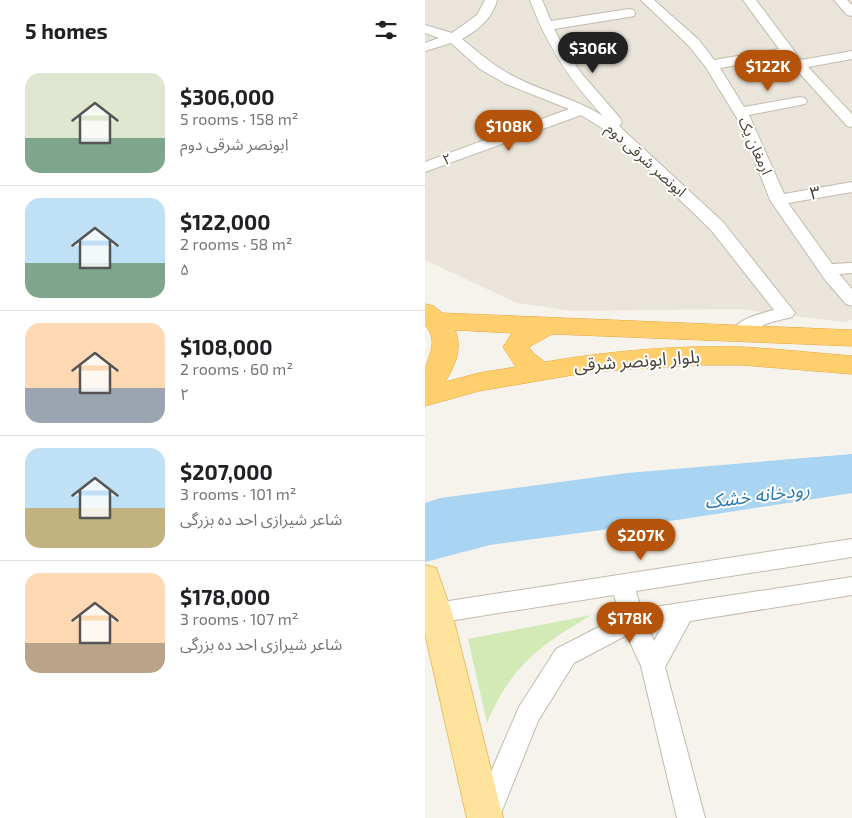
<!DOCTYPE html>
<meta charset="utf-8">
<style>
body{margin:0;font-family:"Exo 2","Noto Sans Arabic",sans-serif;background:#f6f6f6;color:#202124;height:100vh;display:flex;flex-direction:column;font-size:19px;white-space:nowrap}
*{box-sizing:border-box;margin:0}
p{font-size:16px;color:#757577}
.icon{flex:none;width:28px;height:28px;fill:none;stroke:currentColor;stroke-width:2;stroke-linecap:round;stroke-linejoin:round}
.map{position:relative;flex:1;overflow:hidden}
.details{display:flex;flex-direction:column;background:#fff;width:425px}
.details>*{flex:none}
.price{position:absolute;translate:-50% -42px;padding:0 11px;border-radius:18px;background:#b45309;color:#fff;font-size:16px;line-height:32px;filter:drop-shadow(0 1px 2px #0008)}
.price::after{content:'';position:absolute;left:50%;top:30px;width:15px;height:11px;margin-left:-8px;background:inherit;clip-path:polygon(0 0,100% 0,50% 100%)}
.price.selected{background:#222;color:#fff}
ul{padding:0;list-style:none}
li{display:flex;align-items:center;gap:15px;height:125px;padding:0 25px}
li+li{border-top:1px solid #e0e0e0}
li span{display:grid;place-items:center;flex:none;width:140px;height:100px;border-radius:15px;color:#555}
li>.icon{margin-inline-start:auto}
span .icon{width:60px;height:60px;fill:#fffc;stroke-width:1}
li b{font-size:21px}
h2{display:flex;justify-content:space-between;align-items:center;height:60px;padding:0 25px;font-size:21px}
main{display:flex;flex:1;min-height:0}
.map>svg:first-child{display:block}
.residential{fill:#eae5da}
.green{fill:#d2eab5}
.water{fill:#a9d4f2}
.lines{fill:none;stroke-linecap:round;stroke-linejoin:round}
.minor-casing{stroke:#c2bbae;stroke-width:2}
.major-casing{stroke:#e6c16a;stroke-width:2}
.highway-casing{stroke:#e0a43c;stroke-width:1}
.minor{fill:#fff;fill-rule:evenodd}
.major{fill:#ffe39c;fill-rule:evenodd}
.highway{fill:#ffcf6e;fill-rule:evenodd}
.labels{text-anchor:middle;stroke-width:4;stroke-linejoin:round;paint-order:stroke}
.far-street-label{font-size:15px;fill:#4b4439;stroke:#fff}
.street-label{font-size:18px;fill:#4b4439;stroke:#fff}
.water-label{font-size:19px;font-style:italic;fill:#2e7ab2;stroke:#fff}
</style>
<main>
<section class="details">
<h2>5 homes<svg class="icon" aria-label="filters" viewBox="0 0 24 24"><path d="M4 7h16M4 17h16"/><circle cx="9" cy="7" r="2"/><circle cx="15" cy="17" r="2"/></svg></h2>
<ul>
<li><span style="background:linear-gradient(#dfe7d0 65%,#7fa58c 0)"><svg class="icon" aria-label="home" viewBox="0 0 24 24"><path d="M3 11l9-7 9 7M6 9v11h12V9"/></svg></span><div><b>$306,000</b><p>5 rooms · 158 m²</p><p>ابونصر شرقی دوم</p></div></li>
<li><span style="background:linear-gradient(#bfe0f5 65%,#7fa58c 0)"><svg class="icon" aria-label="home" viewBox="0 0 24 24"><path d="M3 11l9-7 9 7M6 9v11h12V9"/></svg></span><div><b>$122,000</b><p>2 rooms · 58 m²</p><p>۵</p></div></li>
<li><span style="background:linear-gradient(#ffd9b3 65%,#9aa5b1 0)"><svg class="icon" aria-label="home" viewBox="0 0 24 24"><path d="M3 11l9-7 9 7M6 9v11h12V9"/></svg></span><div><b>$108,000</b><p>2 rooms · 60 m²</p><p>۲</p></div></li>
<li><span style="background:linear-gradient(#bfe0f5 60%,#c2b280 0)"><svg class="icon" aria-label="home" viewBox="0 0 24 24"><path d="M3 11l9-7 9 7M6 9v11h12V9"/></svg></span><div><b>$207,000</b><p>3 rooms · 101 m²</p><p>شاعر شیرازی احد ده بزرگی</p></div></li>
<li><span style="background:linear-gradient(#ffd9b3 70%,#b9a48a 0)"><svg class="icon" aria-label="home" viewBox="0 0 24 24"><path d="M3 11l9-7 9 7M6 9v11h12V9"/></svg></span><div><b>$178,000</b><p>3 rooms · 107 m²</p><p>شاعر شیرازی احد ده بزرگی</p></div></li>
</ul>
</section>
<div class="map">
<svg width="427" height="818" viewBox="0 0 427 818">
<rect width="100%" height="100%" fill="#f6f3ec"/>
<path class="residential" d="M0,0H427V320L418,322L313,309L148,311L92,303L0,260Z"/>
<path class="green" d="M167,615C115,645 86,666 62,723L43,639Z"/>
<path class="water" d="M427,454V493L252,520L65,545L0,562V503L15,498L202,473Z"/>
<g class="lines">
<g class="minor-casing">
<path id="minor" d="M60,0H72C67,19 53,30 37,39C54,53 70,67 90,77C118,92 150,98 178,116C145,81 121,44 105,0H117L126,21L204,9L209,10L210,13L209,16L204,17L129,29L140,50L157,74L195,118L197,123L194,126L298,222L367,309L370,313L367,317C360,319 352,320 344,323C331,327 323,340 308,336L306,332C314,318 334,314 349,310L286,230L188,135L156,115L0,172V162L144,109L81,84L55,69L26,43L0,51V43L14,38L0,33V25L27,33L52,15Z
M216,0H229L274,40L289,60L354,49L318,0H331L376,60L427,51V59L383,67L427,114V127L422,126L360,57L295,68L319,107L375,97L380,98L382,101L380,104L375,105L324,115L359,194L427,182V192L363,203L407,264L427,263V273L414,274L427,289V306L421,304L401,281L345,200L315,123L280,66L264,46Z
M409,0H422L427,5V16L422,15Z
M427,539V557L211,591L216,609L427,577V595L265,621L240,667L280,818H252L216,666L202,635L149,663L113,721L74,818H48L47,816L94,707L131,649L195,616L189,595L11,623L3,620L0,615L3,606L11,603ZM238,625L229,641L223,627Z"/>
</g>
<g class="major-casing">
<path id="major" d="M0,565L11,568L27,613L78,818H42L0,633Z"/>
</g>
<g class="highway-casing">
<path id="highway" d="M0,304L9,306L17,313L427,330V346L127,334L104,347L108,353L120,362C185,351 252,345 317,347C354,349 390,353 427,356V374L317,365H268L165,372L54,391L0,406C0,395 0,381 0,370C4,354 14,340 0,325ZM30,330L87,333L78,347L91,367L54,373L20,382C30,366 38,348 30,330Z"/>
</g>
<use href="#minor" class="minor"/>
<use href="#major" class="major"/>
<use href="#highway" class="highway"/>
</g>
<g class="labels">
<g class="far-street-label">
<text transform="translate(330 146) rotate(66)" y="5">ارمغان یک</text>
<text transform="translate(22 159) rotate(-20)" y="5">۲</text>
<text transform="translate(221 160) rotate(42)" y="5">ابونصر شرقی دوم</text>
</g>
<g class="street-label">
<text transform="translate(390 193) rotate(-10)" y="6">۳</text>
<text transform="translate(212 361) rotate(-4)" y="6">بلوار ابونصر شرقی</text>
</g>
<g class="water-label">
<text transform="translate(332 495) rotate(-7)" y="7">رودخانه خشک</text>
</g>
</g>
</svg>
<b class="price selected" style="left:168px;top:74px">$306K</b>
<b class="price" style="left:343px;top:92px">$122K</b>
<b class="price" style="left:84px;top:152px">$108K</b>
<b class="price" style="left:216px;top:561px">$207K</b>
<b class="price" style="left:205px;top:644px">$178K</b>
</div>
</main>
